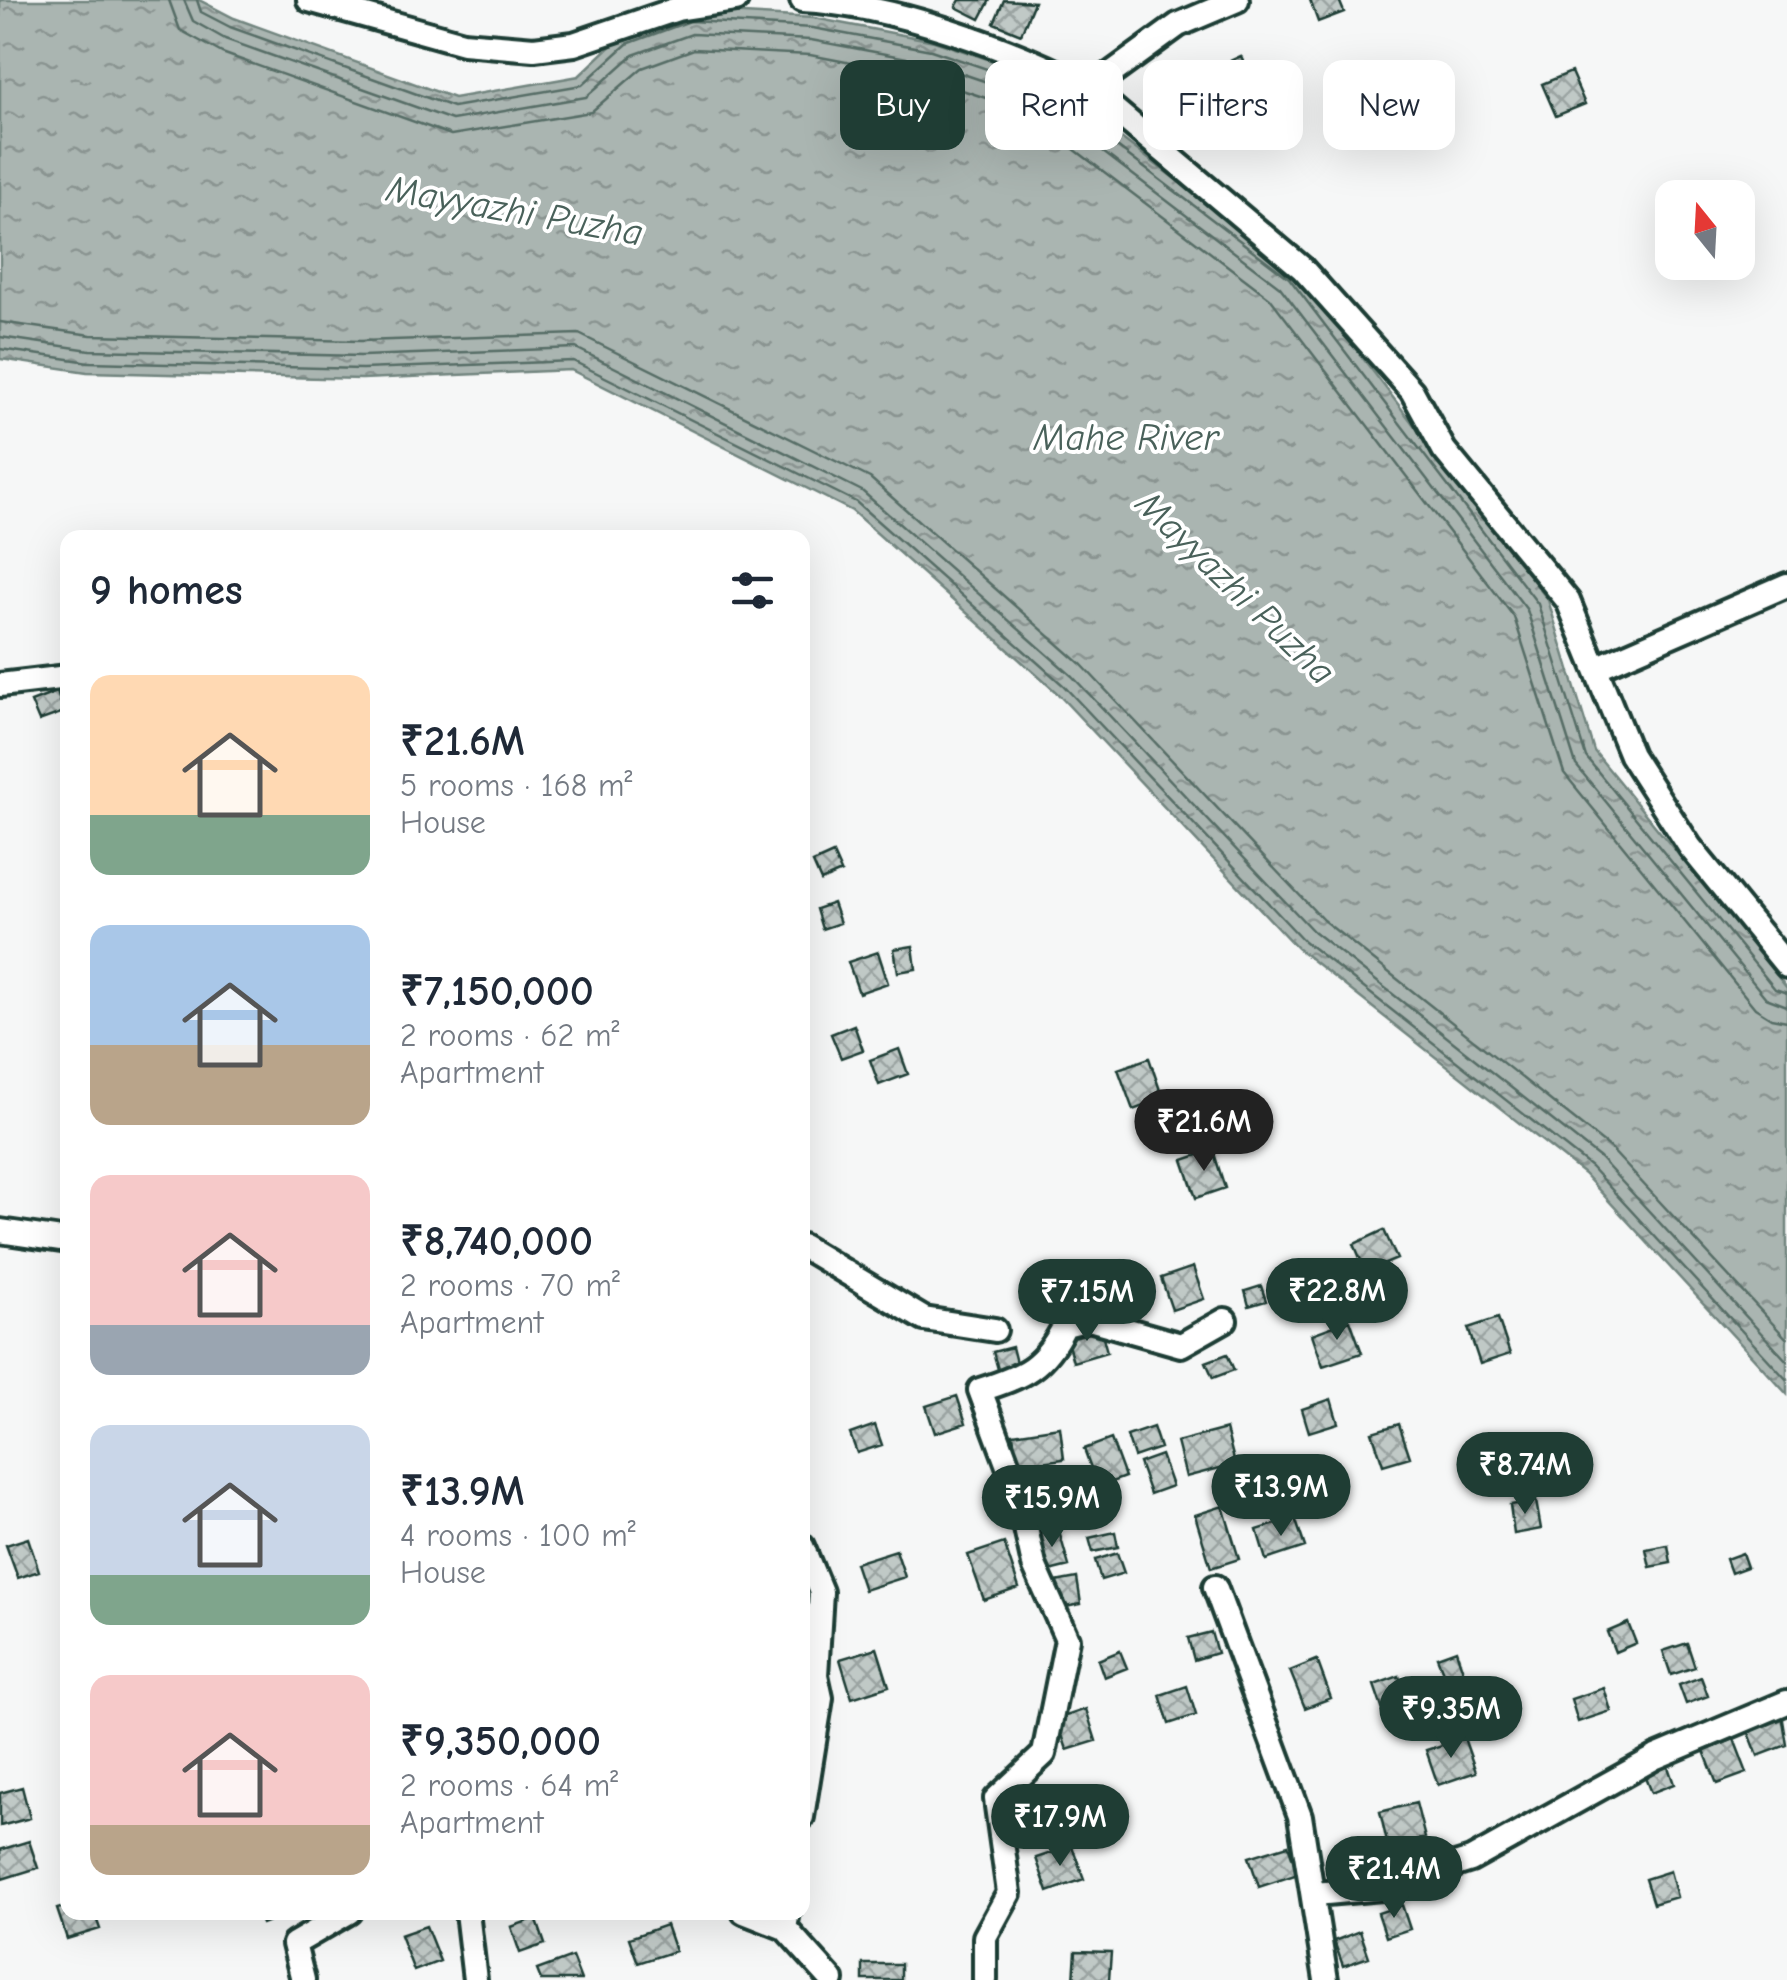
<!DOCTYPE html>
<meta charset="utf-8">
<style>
body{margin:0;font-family:"Comic Neue",sans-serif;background:#f2f2f3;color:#1f2937;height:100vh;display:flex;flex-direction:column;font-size:38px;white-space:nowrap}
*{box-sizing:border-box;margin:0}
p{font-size:32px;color:#747a83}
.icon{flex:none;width:55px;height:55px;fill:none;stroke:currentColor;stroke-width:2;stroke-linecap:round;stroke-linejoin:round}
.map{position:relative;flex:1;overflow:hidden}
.details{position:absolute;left:60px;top:530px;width:750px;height:1390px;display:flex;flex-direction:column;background:#fff;border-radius:20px;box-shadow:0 10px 40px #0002}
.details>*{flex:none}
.hud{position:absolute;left:840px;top:60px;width:795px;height:90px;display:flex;gap:20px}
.needle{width:65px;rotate:342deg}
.buttons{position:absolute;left:1655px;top:180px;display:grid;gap:20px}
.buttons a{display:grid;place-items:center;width:100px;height:100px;border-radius:20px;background:#fff;box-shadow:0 10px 40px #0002;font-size:50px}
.price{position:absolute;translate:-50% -85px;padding:0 22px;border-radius:35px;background:#1f3d34;color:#fff;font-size:32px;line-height:65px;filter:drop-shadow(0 2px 5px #0008)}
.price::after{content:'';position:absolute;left:50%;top:60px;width:30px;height:22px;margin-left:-15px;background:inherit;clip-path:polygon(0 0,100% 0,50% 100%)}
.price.active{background:#222;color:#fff}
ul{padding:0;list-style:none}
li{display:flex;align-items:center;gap:30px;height:250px;padding:0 30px}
li span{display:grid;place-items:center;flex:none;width:280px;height:200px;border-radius:20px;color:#555}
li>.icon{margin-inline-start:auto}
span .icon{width:120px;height:120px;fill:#fffc;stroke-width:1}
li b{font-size:42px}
h2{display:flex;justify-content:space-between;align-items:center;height:120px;padding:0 30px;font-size:42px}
.tag{padding:0 35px;border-radius:20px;background:#fff;box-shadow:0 10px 40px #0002;font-size:35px;line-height:90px}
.tag.active{background:#1f3d34;color:#fff}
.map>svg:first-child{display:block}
.water{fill:url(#water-ripples);stroke:#72857f;stroke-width:2.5}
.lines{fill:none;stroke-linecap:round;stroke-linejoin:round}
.shore{stroke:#576d66;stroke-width:2.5}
.building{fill:url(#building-cross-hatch);stroke:#1f3d34;stroke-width:2.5}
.street-casing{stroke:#1f3d34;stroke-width:30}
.street{stroke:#fff;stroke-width:22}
.labels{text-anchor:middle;stroke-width:8;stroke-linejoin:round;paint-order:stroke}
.water-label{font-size:38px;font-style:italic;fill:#49615a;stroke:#fff}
</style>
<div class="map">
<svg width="1787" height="1980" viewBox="0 0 1787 1980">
<defs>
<pattern id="water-ripples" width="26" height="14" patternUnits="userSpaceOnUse" patternTransform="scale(2.5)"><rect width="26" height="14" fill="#aab5b1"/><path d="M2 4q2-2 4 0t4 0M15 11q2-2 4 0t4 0" fill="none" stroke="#8a9491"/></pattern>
<pattern id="building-cross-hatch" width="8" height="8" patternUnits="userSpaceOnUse" patternTransform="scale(2.5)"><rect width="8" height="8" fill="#c0c9c6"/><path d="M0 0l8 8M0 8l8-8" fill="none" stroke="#9ba4a2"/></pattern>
</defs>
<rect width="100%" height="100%" fill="#f6f7f7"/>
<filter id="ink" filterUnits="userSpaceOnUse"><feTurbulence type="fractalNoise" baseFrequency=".01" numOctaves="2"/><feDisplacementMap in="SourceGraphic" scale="20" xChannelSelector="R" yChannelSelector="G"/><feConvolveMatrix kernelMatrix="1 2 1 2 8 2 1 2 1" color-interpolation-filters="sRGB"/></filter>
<g filter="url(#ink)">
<path class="water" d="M0,0H199L234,18L454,98L579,76L621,36L688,11L814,18L934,41L1041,77L1296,271L1548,600L1594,751L1787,988V1394L1584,1174L1297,948L1056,692L852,511L571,370L362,379L87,372L0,359Z"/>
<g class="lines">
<path class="shore" d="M169,0L180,30L222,53L451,135L591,112L642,68L694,49L810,55L924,77L1024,111L1270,298L1514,617L1564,773L1755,1008L1771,1018L1787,1021
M184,0L193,21L225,39L452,120L586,97L633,55L692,34L811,40L928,62L1031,97L1280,287L1527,610L1576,765L1766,998L1787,1006
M197,0L201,12L230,27L453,107L582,85L627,44L690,21L813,28L931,50L1037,86L1289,278L1538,604L1586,757L1775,989L1787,993
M0,322L91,335L361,341L579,334L870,478L1082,665L1323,920L1610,1148L1787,1339
M0,337L90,350L362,356L576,348L862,491L1072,676L1313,931L1600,1158L1787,1361
M0,349L89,362L362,369L573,361L856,502L1063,685L1304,941L1591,1167L1787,1380"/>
</g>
<path class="building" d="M960,0H990L980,19L956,7Z
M1004,0L1034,2L1021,34L994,23Z
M1310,0H1339L1344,12L1318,22Z
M1241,56L1254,84L1227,96L1215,68Z
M1571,72L1585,104L1556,116L1542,84Z
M57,692L64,712L39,721L31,702Z
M833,854L841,872L821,881L813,863Z
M833,903L840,923L822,929L816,909Z
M913,946L916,969L898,972L894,949Z
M878,952L888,983L859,993L848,962Z
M854,1025L863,1050L841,1058L831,1034Z
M899,1049L908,1074L879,1085L870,1060Z
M1149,1058L1163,1099L1133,1110L1118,1069Z
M1213,1150L1225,1188L1196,1198L1183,1160Z
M1384,1230L1397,1259L1366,1272L1354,1244Z
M1122,1261L1133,1293L1111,1300L1101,1268Z
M1193,1267L1204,1299L1172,1310L1161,1278Z
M1261,1286L1266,1301L1249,1306L1245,1291Z
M1498,1318L1510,1354L1480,1364L1468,1328Z
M1350,1320L1362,1353L1323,1366L1312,1334Z
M1100,1326L1107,1352L1073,1362L1066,1337Z
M1012,1347L1018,1371L1000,1376L993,1352Z
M1227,1354L1234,1370L1213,1378L1206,1362Z
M957,1396L966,1423L935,1433L926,1406Z
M1331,1399L1338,1423L1309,1432L1302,1409Z
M1399,1424L1410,1457L1383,1465L1372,1432Z
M875,1425L882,1445L857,1453L850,1434Z
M1060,1427L1064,1459L1017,1465L1013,1434Z
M1153,1427L1160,1448L1134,1457L1127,1436Z
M1226,1429L1235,1464L1186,1477L1177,1442Z
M1111,1439L1125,1477L1098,1487L1084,1449Z
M1161,1455L1172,1486L1150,1494L1139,1463Z
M1057,1467L1064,1497L1032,1504L1026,1473Z
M1536,1501L1541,1529L1514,1534L1510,1505Z
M1223,1506L1239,1559L1211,1568L1195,1515Z
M1295,1518L1305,1547L1266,1560L1257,1530Z
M1058,1528L1069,1566L1045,1572L1034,1534Z
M1115,1532L1118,1547L1093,1552L1089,1538Z
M28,1538L39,1571L18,1578L6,1545Z
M1004,1543L1019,1588L984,1600L968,1555Z
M1668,1545L1671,1563L1650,1567L1646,1549Z
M896,1550L905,1577L864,1590L855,1563Z
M1117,1553L1124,1573L1101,1580L1095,1560Z
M1742,1553L1747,1567L1731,1573L1726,1559Z
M1077,1578L1081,1604L1055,1609L1050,1583Z
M1628,1623L1636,1643L1615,1652L1607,1632Z
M1211,1632L1217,1653L1194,1660L1188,1638Z
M1687,1643L1695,1667L1671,1675L1663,1651Z
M877,1648L889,1686L852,1698L840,1659Z
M1456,1650L1463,1671L1445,1677L1437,1657Z
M1120,1651L1127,1668L1104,1677L1098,1660Z
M1317,1660L1331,1698L1305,1708L1290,1671Z
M1399,1676L1409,1702L1383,1711L1374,1685Z
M1701,1677L1708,1696L1686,1704L1679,1685Z
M1187,1686L1196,1715L1169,1724L1160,1695Z
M1604,1688L1611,1711L1578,1722L1571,1699Z
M1086,1709L1096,1741L1067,1750L1057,1719Z
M1782,1714L1787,1745L1758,1756L1747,1728Z
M1464,1738L1476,1772L1438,1785L1426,1750Z
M1734,1739L1747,1773L1717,1784L1704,1751Z
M1666,1761L1674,1784L1651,1793L1642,1770Z
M22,1787L30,1818L0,1826V1793Z
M1416,1803L1425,1838L1388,1847L1380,1812Z
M29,1841L38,1868L2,1879L0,1850Z
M1288,1845L1298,1874L1259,1887L1249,1857Z
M1072,1846L1084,1879L1048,1892L1036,1858Z
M1670,1871L1677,1897L1653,1904L1645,1879Z
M1402,1905L1410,1929L1386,1937L1378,1913Z
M68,1906V1912H94L100,1929L67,1939L57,1909Z
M257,1912H292L262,1924Z
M536,1918L545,1944L520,1953L511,1927Z
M666,1925L675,1951L638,1963L629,1938Z
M426,1926L440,1961L414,1971L400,1935Z
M1360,1931L1369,1957L1343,1966L1334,1941Z
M1076,1951L1111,1952L1109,1980H1074Z
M572,1957L581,1980H541L537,1970Z
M863,1964H901V1980H863Z"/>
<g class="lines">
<g class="street-casing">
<path id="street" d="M309,0L463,43L534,49L574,44L677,9L736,0
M802,0C890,4 1012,48 1090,89L1302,268L1412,391L1444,450L1568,601L1631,755L1690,847L1787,966
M1090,89L1178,25L1237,0
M1596,668L1787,585
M0,685L68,677
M0,1231L68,1241
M802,1246L924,1319L995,1330
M802,1546L821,1592L816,1675
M1215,1587L1300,1816L1326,1980
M802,1678L816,1675L821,1698L802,1817
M1315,1894L1382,1888L1471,1860L1656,1757L1787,1702
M467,1912L475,1980
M744,1912L785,1928
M788,1912L785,1928L832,1980
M303,1980L294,1944L349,1912
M985,1980V1937L1009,1893L996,1799L1044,1754L1067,1639L1034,1565L1018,1492L980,1390C1025,1376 1044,1367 1065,1325L1089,1319L1181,1345L1225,1320"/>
</g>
<use href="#street" class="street"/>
</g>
</g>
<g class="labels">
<g class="water-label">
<text transform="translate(515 210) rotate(10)" y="13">Mayyazhi Puzha</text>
<text x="1126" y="450">Mahe River</text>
<text transform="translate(1236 587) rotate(44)" y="13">Mayyazhi Puzha</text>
</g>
</g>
</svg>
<div class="buttons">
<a><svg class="needle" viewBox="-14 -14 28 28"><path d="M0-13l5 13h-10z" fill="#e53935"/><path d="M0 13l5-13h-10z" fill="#747a83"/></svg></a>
</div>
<b class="price active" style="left:1204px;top:1174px">₹21.6M</b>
<b class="price" style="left:1337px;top:1343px">₹22.8M</b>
<b class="price" style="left:1087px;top:1344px">₹7.15M</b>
<b class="price" style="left:1525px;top:1517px">₹8.74M</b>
<b class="price" style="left:1281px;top:1539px">₹13.9M</b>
<b class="price" style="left:1052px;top:1550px">₹15.9M</b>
<b class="price" style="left:1451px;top:1761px">₹9.35M</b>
<b class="price" style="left:1060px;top:1869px">₹17.9M</b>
<b class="price" style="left:1394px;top:1921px">₹21.4M</b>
<div class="hud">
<a class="tag active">Buy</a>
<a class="tag">Rent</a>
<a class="tag">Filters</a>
<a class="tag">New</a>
</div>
<section class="details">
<h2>9 homes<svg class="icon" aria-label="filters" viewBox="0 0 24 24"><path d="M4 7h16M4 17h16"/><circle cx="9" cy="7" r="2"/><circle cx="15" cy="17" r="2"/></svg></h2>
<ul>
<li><span style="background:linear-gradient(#ffd9b3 70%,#7fa58c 0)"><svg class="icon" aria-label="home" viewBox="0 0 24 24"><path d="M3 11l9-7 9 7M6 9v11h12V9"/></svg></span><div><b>₹21.6M</b><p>5 rooms · 168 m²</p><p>House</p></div></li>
<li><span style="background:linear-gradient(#a9c7e8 60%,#b9a48a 0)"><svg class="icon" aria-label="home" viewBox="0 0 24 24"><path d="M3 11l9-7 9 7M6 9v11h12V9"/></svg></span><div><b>₹7,150,000</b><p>2 rooms · 62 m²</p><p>Apartment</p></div></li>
<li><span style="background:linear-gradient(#f6c9c9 75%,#9aa5b1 0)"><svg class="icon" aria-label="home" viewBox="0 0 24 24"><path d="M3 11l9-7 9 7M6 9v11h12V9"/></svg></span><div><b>₹8,740,000</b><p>2 rooms · 70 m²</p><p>Apartment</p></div></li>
<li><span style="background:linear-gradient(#c9d6e8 75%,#7fa58c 0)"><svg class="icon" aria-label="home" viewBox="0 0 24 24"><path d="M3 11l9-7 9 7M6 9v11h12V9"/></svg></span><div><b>₹13.9M</b><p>4 rooms · 100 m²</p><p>House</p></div></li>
<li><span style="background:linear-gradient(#f6c9c9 75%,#b9a48a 0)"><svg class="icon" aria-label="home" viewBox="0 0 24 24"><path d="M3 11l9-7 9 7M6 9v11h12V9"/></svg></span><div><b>₹9,350,000</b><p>2 rooms · 64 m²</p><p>Apartment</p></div></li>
</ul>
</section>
</div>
